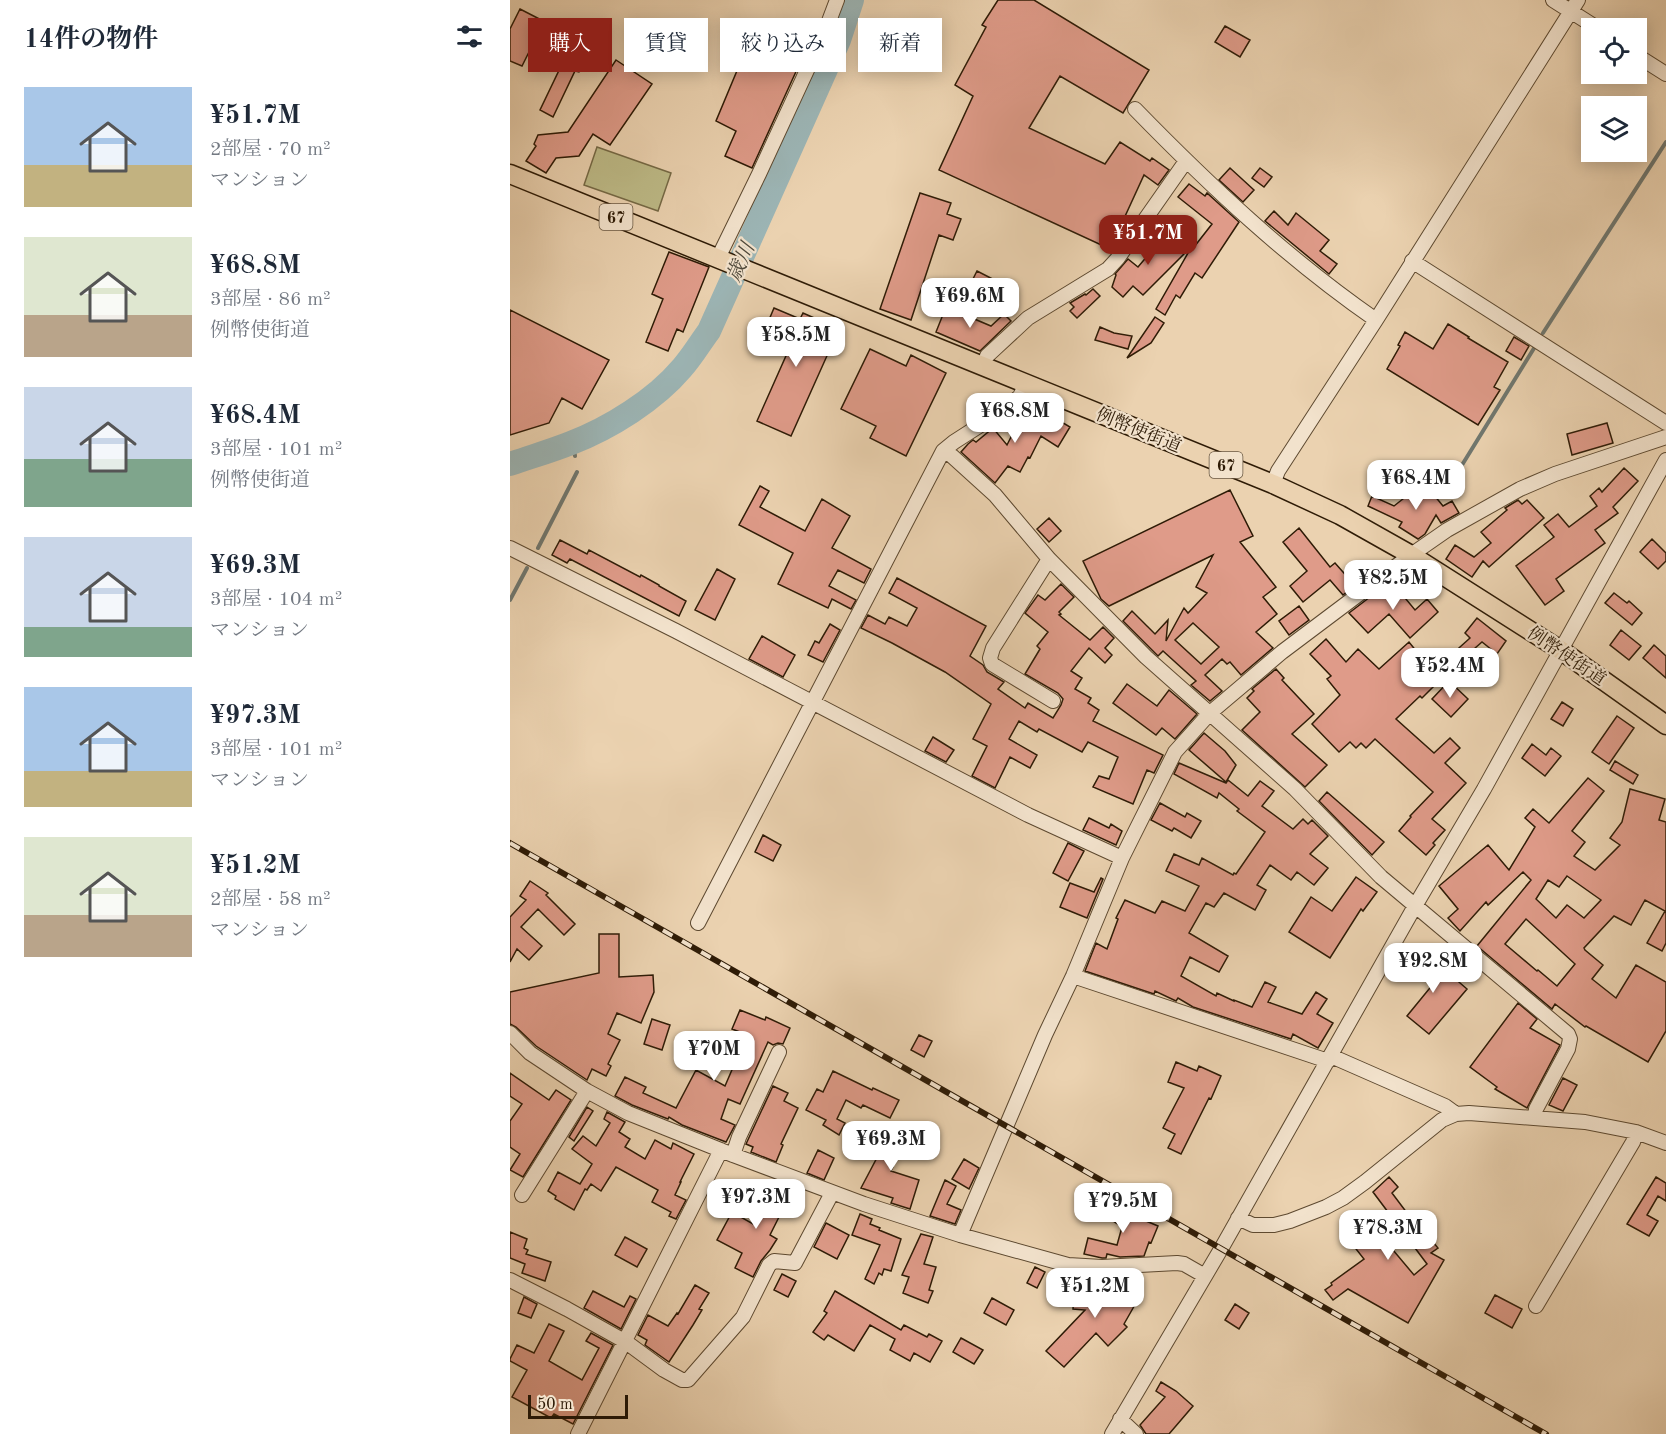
<!DOCTYPE html>
<html lang="ja">
<meta charset="utf-8">
<style>
body{margin:0;font-family:"Old Standard TT","Noto Serif JP",serif;background:#f6f6f7;color:#1f2937;height:100vh;display:flex;flex-direction:column;font-size:22px;white-space:nowrap}
*{box-sizing:border-box;margin:0}
p{font-size:20px;color:#747a83}
.icon{flex:none;width:33px;height:33px;fill:none;stroke:currentColor;stroke-width:2;stroke-linecap:round;stroke-linejoin:round}
.map{position:relative;flex:1;overflow:hidden}
.sheet{display:flex;flex-direction:column;background:#fff;width:510px}
.sheet>*{flex:none}
.top-card{position:absolute;left:18px;top:18px;width:570px;height:54px;display:flex;gap:12px}
.tools{position:absolute;left:1071px;top:18px;display:grid;gap:12px}
.tools a{display:grid;place-items:center;width:66px;height:66px;border-radius:0px;background:#fff;box-shadow:0 3px 15px #0003;font-size:30px}
.scale{position:absolute;left:18px;bottom:15px;width:100px;box-sizing:border-box;padding-left:6px;border:3px solid #2e1b06;border-top:0;font-size:16px;line-height:21px;white-space:nowrap;color:#2e1b06;-webkit-text-stroke:4px #f2e2cc;paint-order:stroke}
.price{position:absolute;translate:-50% -51px;padding:0 14px;border-radius:12px;background:#fff;color:#222;font-size:20px;line-height:39px;filter:drop-shadow(0 2px 3px #0008)}
.price::after{content:'';position:absolute;left:50%;top:36px;width:18px;height:14px;margin-left:-9px;background:inherit;clip-path:polygon(0 0,100% 0,50% 100%)}
.price.on{background:#8f2418;color:#fff}
ul{padding:0;list-style:none}
li{display:flex;align-items:center;gap:18px;height:150px;padding:0 24px}
li span{display:grid;place-items:center;flex:none;width:168px;height:120px;border-radius:0px;color:#555}
li>.icon{margin-inline-start:auto}
span .icon{width:72px;height:72px;fill:#fffc;stroke-width:1}
li b{font-size:26px}
h2{display:flex;justify-content:space-between;align-items:center;height:72px;padding:0 24px;font-size:26px}
.tag{padding:0 21px;border-radius:0px;background:#fff;box-shadow:0 3px 15px #0003;font-size:21px;line-height:54px}
.tag.on{background:#8f2418;color:#fff}
main{display:flex;flex:1;min-height:0}
.map>svg:first-child{display:block}
.green{fill:#bdba87;stroke:#766a46;stroke-width:1.5}
.lines{fill:none;stroke-linecap:round;stroke-linejoin:round}
.stream{stroke:#70776f;stroke-width:4}
.river{stroke:#9cb5b5;stroke-width:24}
.building{fill:#df9b89;stroke:#2e1b06;stroke-width:1.5;fill-rule:evenodd}
.minor-casing{stroke:#5d4930;stroke-width:16}
.major-casing{stroke:#2e1b06;stroke-width:21}
.minor{stroke:#f2e2cc;stroke-width:14}
.major{stroke:#ebd2b0;stroke-width:18}
.rail-casing{stroke:#2e1b06;stroke-width:6}
.rail{stroke:#f2e2cc;stroke-width:4;stroke-dasharray:11;stroke-linecap:butt}
.labels{text-anchor:middle;stroke-width:4.5;stroke-linejoin:round;paint-order:stroke}
.shield{fill:#f2e2cc;stroke:#695741;stroke-width:1.5}
.shield-label{font-size:16px;font-weight:bold;fill:#2e1b06}
.street-label{font-size:18px;fill:#2e1b06;stroke:#f2e2cc}
.water-label{font-size:20px;font-style:italic;fill:#4f493b;stroke:#f2e2cc}
</style>
<main>
<section class="sheet">
<h2>14件の物件<svg class="icon" aria-label="filters" viewBox="0 0 24 24"><path d="M4 7h16M4 17h16"/><circle cx="9" cy="7" r="2"/><circle cx="15" cy="17" r="2"/></svg></h2>
<ul>
<li><span style="background:linear-gradient(#a9c7e8 65%,#c2b280 0)"><svg class="icon" aria-label="home" viewBox="0 0 24 24"><path d="M3 11l9-7 9 7M6 9v11h12V9"/></svg></span><div><b>¥51.7M</b><p>2部屋 · 70 m²</p><p>マンション</p></div></li>
<li><span style="background:linear-gradient(#dfe7d0 65%,#b9a48a 0)"><svg class="icon" aria-label="home" viewBox="0 0 24 24"><path d="M3 11l9-7 9 7M6 9v11h12V9"/></svg></span><div><b>¥68.8M</b><p>3部屋 · 86 m²</p><p>例幣使街道</p></div></li>
<li><span style="background:linear-gradient(#c9d6e8 60%,#7fa58c 0)"><svg class="icon" aria-label="home" viewBox="0 0 24 24"><path d="M3 11l9-7 9 7M6 9v11h12V9"/></svg></span><div><b>¥68.4M</b><p>3部屋 · 101 m²</p><p>例幣使街道</p></div></li>
<li><span style="background:linear-gradient(#c9d6e8 75%,#7fa58c 0)"><svg class="icon" aria-label="home" viewBox="0 0 24 24"><path d="M3 11l9-7 9 7M6 9v11h12V9"/></svg></span><div><b>¥69.3M</b><p>3部屋 · 104 m²</p><p>マンション</p></div></li>
<li><span style="background:linear-gradient(#a9c7e8 70%,#c2b280 0)"><svg class="icon" aria-label="home" viewBox="0 0 24 24"><path d="M3 11l9-7 9 7M6 9v11h12V9"/></svg></span><div><b>¥97.3M</b><p>3部屋 · 101 m²</p><p>マンション</p></div></li>
<li><span style="background:linear-gradient(#dfe7d0 65%,#b9a48a 0)"><svg class="icon" aria-label="home" viewBox="0 0 24 24"><path d="M3 11l9-7 9 7M6 9v11h12V9"/></svg></span><div><b>¥51.2M</b><p>2部屋 · 58 m²</p><p>マンション</p></div></li>
</ul>
</section>
<div class="map">
<svg width="1156" height="1434" viewBox="0 0 1156 1434">
<rect width="100%" height="100%" fill="#ebd2b0"/>
<filter id="stains"><feTurbulence type="fractalNoise" baseFrequency=".00333" numOctaves="4"/><feColorMatrix values="0 0 0 0 .2 0 0 0 0 .09 0 0 0 0 .02 0 0 0 .5 -.17"/></filter>
<radialGradient id="worn" r=".72"><stop offset=".6" stop-color="#630" stop-opacity="0"/><stop offset="1" stop-color="#630" stop-opacity=".3"/></radialGradient>
<path class="green" d="M87,147L161,173L148,211L74,185Z"/>
<g class="lines">
<path class="stream" d="M1033,333L1156,142
M63,442L65,456
M944,478L1026,345
M28,548L67,472
M0,600L17,568"/>
<path class="river" d="M0,464C20,457 41,451 61,443C100,428 145,400 172,368C182,357 190,343 199,331L329,40L342,0"/>
</g>
<path class="building" d="M488,0H524L639,70L613,113L550,76L519,128L595,164L610,142L640,161L642,158L659,170L648,185L634,175L600,249L429,170L463,96L445,85L476,27L472,25Z
M10,9L82,46L69,72L65,71L43,117L30,110L52,64L21,48L12,66L0,61V29Z
M715,26L740,40L730,57L705,42Z
M246,46L289,65L242,168L215,156L226,131L206,121L234,54Z
M106,60L142,84L100,145L83,134L69,156L46,158L36,173L16,161L26,146L24,144L28,135L58,132Z
M720,168L744,190L733,202L709,180Z
M750,168L762,177L754,187L742,178Z
M679,184L695,196L697,193L729,222L692,278L685,273L670,298L666,295L655,315L646,309L682,246L684,247L702,224L668,197Z
M410,193L441,203L437,214L451,219L443,240L429,235L401,320L370,309Z
M764,211L778,225L786,213L819,240L810,251L827,264L819,274L755,221Z
M642,229L677,251L633,295L623,286L613,297L602,287L606,275L605,274L618,259L628,267L644,248L634,242Z
M159,252L199,267L173,332L167,329L158,351L136,342L153,299L142,294Z
M467,271L508,292L498,312L457,291Z
M583,289L590,296L567,318L560,311L564,307L560,303L575,294L576,295Z
M436,307L481,326L494,314L501,321L470,351L426,332Z
M264,308L290,319L293,313L329,329L281,436L247,421L283,340L256,327Z
M0,310L99,360L72,409L52,398L39,423L0,435Z
M645,317L654,323L641,343L617,358Z
M938,324L959,337L958,338L998,362L984,387L990,390L968,425L877,369L890,346L888,345L895,332L923,349Z
M590,327L604,333L622,336L618,349L585,340Z
M1004,337L1019,346L1011,360L996,351Z
M360,349L396,366L401,355L436,373L396,456L360,438L366,426L331,409Z
M523,405L560,427L548,447L531,436L520,458L518,457L510,472L498,466L485,483L451,452L458,444L463,440L466,442L483,428L497,445L506,427L509,429Z
M1097,423L1103,443L1062,455L1057,434Z
M1114,468L1128,481L1103,507L1108,513L1085,530L1095,543L1046,579L1054,591L1035,605L1006,566L1044,537L1034,525L1048,514L1059,527L1087,506L1080,496L1089,488L1092,492Z
M915,484L933,506L942,501L949,513L931,523L926,515L915,534L908,539L889,527L892,522L858,506L862,496L884,506L903,491L906,495L910,491L908,488Z
M250,486L259,491L250,507L295,531L312,499L340,516L322,548L361,569L354,583L328,570L319,586L346,600L341,609L322,599L318,608L268,584L283,553L229,525Z
M720,490L743,536L730,542L766,587L753,597L767,614L746,632L763,648L731,675L720,662L717,664L712,659L695,675L712,691L700,701L681,685L686,681L653,651L648,656L613,621L622,611L645,634L658,620L656,641L674,608L678,613L697,593L686,587L703,555L599,606L591,599L573,561ZM683,623L709,647L691,664L665,640Z
M1008,500L1012,504L1017,500L1034,518L979,567L973,561L962,577L936,559L945,545L964,557L981,543L971,532L997,510L995,508Z
M539,518L551,531L539,542L527,529Z
M789,528L820,567L825,563L841,581L839,583L843,587L833,595L820,580L793,602L780,586L797,571L773,542Z
M1142,539L1156,553V561L1148,569L1130,552Z
M50,540L77,554L79,550L130,577L131,575L149,585V586L176,601L169,616L60,559L57,563L42,555Z
M207,569L225,579L205,620L185,610Z
M387,578L476,626L460,656L473,665L477,672L494,682L488,689L515,708L518,703L543,718L551,705L553,699L548,693L515,674L530,649L527,646L538,632L515,613L528,595L535,600L551,584L564,597L549,612L551,614L549,615L580,640L593,627L604,638L595,648L602,655L595,663L579,648L561,671L572,678L565,689L581,698L578,703L589,710L583,721L653,755L644,773L637,770L623,804L583,787L589,776L599,779L608,757L578,742L572,752L529,729L527,732L509,721L499,739L527,755L520,768L500,757L485,788L462,776L477,746L463,739L481,704L435,672L382,643L351,628L358,615L375,624L379,617L397,626L407,608L379,593Z
M881,581L905,610L917,599L928,612L900,638L879,614L858,633L839,613Z
M1104,593L1117,603L1119,601L1132,613L1122,625L1095,603Z
M789,606L799,620L779,635L769,621Z
M967,618L996,641L987,654L972,642L947,664L940,656L960,638L955,633Z
M320,624L330,630L313,662L298,655L305,641L309,643Z
M1111,630L1131,646L1119,660L1100,645Z
M252,636L285,655L273,677L239,659Z
M816,639L836,662L848,649L869,669L899,642L907,652L897,661L923,687L912,698L910,696L886,719L924,753L940,738L950,748L935,763L956,783L922,819L935,830L923,843L925,845L916,855L889,831L901,817L900,816L923,792L865,739L856,748L851,743L846,748L840,742L829,752L802,724L830,695L817,679L821,676L800,654Z
M1144,645L1156,656V678L1133,658Z
M766,669L774,678L772,680L804,714L782,734L817,765L795,787L732,730L750,712L737,698L744,691L742,689Z
M939,681L958,699L941,717L922,699Z
M617,684L647,706L659,690L687,714L665,739L652,728L646,735L603,703Z
M1052,702L1063,709L1053,726L1041,719Z
M1107,716L1124,728L1099,764L1082,752Z
M694,733L715,751L726,765L716,782L679,750Z
M423,737L444,750L436,762L415,751Z
M1022,744L1036,755L1041,748L1051,756L1035,776L1012,758Z
M1105,761L1128,775L1123,784L1100,770Z
M669,763L716,783L718,780L738,796L750,781L764,791L752,806L783,829L793,819L798,824L802,820L818,836L800,854L818,868L804,885L787,872L781,880L760,865L747,885L756,890L745,910L714,893L704,907L696,903L679,933L718,956L709,972L680,957L671,976L706,996L707,993L724,1001V1000L742,1007L755,982L766,987L758,1002L792,1014L806,992L817,999L807,1014L823,1023L808,1048L783,1034L781,1039L683,1007L668,998L666,1001L645,991L644,994L575,971L586,943L597,949L608,919L606,918L615,900L645,913L652,901L675,911L689,886L656,871L664,854L689,865L692,858L723,875L724,873L726,874L755,832L727,811L729,809L709,793L707,798L664,774Z
M1078,778L1094,791L1062,831L1075,842L1064,856L1085,870L1110,845L1100,838L1112,822L1120,789L1155,799L1149,820L1156,822V943L1152,951L1137,943L1155,911L1135,900L1121,925L1104,916L1074,948L1075,950L1093,965L1082,979L1106,998L1126,965L1156,982V1031L1138,1062L1076,1026L1075,1027L1045,1004L1042,1009L967,946L1021,880L1013,872L978,905L976,902L950,931L938,918L948,909L929,886L978,845L999,870L1025,827L1015,818L1023,809L1039,823ZM1057,876L1091,900L1074,918L1057,905L1046,918L1026,899L1038,880L1049,887ZM1016,919L1065,964L1047,986L1028,970L1027,971L995,944Z
M817,792L874,842L862,855L809,801Z
M650,803L675,817L677,813L691,821L681,838L664,828L662,831L641,820Z
M579,818L599,828L601,824L612,831L606,845L573,830Z
M253,835L271,845L263,861L245,852Z
M558,843L574,851L558,881L543,873Z
M846,877L867,892L853,911L851,909L820,958L779,932L801,897L822,911Z
M591,878L593,879L577,918L550,907L560,883L584,892Z
M20,881L38,893L36,895L65,924L54,935L28,909L11,927L32,946L19,960L7,949L0,962V917L16,900L10,896Z
M89,934H109V977L143,975L144,992L131,1023L107,1013L98,1034L110,1040L98,1064L101,1066L96,1076L82,1069L77,1080L26,1046L6,1027L0,1024V992L89,973Z
M899,952L933,972L935,970L957,989L919,1034L897,1016L924,983L892,964Z
M1008,1003L1027,1019L1020,1028L1050,1045L1017,1108L985,1089L987,1087L960,1067Z
M230,1010L255,1020L256,1017L280,1028L273,1044L268,1043L263,1045L258,1042L230,1104L218,1099L211,1119L225,1125L216,1142L172,1125L159,1117L158,1119L122,1105L105,1096L115,1077L136,1087L133,1093L166,1108L186,1070L215,1086L224,1065L222,1064L235,1034L222,1029Z
M142,1019L160,1025L152,1050L134,1044Z
M409,1035L422,1041L414,1057L401,1050Z
M666,1062L687,1071L689,1066L711,1076L701,1099L699,1098L671,1154L658,1148L665,1134L653,1128L674,1088L658,1082Z
M323,1071L362,1090L363,1088L389,1100L380,1118L353,1105L351,1108L336,1100L327,1119L335,1123L329,1135L313,1125L316,1120L296,1110L307,1089L313,1092Z
M0,1073L39,1100L46,1090L61,1100L13,1177L0,1170L10,1154L0,1147V1121L12,1104L0,1096Z
M1053,1078L1067,1085L1053,1111L1039,1105Z
M263,1086L278,1093L274,1101L288,1108L271,1144L273,1145L266,1162L241,1152L243,1147L236,1144Z
M77,1107L83,1111L64,1141L59,1137Z
M97,1112L115,1122L109,1132L120,1139L115,1147L135,1159L145,1140L161,1149L163,1143L184,1154L170,1182H171L165,1195L176,1200L166,1219L159,1216L161,1212L142,1202L148,1190L106,1167L91,1191L81,1184L77,1190L75,1189L64,1210L45,1199L46,1196L38,1191L48,1172L70,1184L82,1164L62,1149L73,1136L86,1146L100,1123L94,1119Z
M382,1123L397,1131L379,1166L383,1167L381,1171L409,1180L400,1209L381,1203L383,1198L351,1188L371,1150L369,1149Z
M308,1150L324,1158L314,1180L297,1173Z
M454,1159L469,1168L459,1189L442,1179Z
M879,1177L888,1187L882,1193L900,1217L905,1213L912,1222L908,1224L928,1248L921,1253L934,1260L898,1323L838,1289L823,1300L815,1290L822,1285L821,1283L854,1259L832,1231L852,1213L904,1275L917,1264L863,1192Z
M1146,1177L1156,1183V1201L1148,1196L1137,1215L1148,1221L1139,1236L1117,1224Z
M435,1180L446,1186L437,1204L451,1210L445,1224L420,1216Z
M258,1184L283,1193L277,1210L273,1209L260,1235L267,1239L260,1250L251,1261L243,1277L225,1268L232,1253L207,1240L222,1212L243,1224L254,1201H252Z
M595,1196L630,1216L629,1218L648,1226L641,1243L639,1242L634,1256L610,1257L597,1254L596,1258H592L574,1254L578,1238L607,1245L612,1227L597,1217L599,1213L589,1207Z
M350,1214L362,1219L360,1224L370,1228L369,1230L391,1239L381,1271L374,1269L372,1275L369,1273L364,1284L355,1279L370,1245L342,1235Z
M316,1223L339,1235L327,1259L304,1247Z
M0,1232L17,1239L14,1248L18,1250L16,1254L41,1262L35,1281L12,1273L15,1264L0,1258Z
M411,1234L423,1237L414,1264L426,1267L419,1290L423,1291L418,1303L393,1293L399,1277L392,1275Z
M115,1237L137,1249L127,1267L105,1255Z
M525,1267L535,1272L527,1288L517,1283Z
M272,1274L286,1281L278,1297L264,1290Z
M610,1281L631,1294L614,1324L617,1327L598,1346L586,1333L554,1367L536,1351L575,1310L563,1309L565,1282L579,1283V1290L604,1292Z
M185,1285L199,1293L189,1309L192,1310L183,1325L159,1362L135,1345L137,1340L128,1335L138,1315L158,1326L167,1313L168,1314Z
M83,1291L114,1307L120,1296L126,1299L111,1329L74,1308Z
M325,1291L391,1330L394,1325L417,1337L419,1334L432,1341L420,1362L404,1353L400,1361L380,1350L385,1339L360,1325L344,1351L318,1335L314,1340L303,1332L317,1313L314,1311Z
M985,1295L1012,1309L1002,1328L975,1313Z
M14,1297L27,1304L21,1318L8,1313Z
M482,1298L504,1310L496,1325L474,1313Z
M725,1304L739,1313L729,1329L715,1320Z
M39,1324L54,1331L39,1361L72,1380L89,1348L76,1341L81,1333L103,1345L63,1424L44,1414L41,1418L2,1397L17,1370L0,1361V1359L7,1345L24,1353Z
M451,1338L473,1350L464,1364L443,1352Z
M651,1382L666,1391L683,1406L659,1434H636L630,1425L655,1397L646,1391Z"/>
<g class="lines">
<g class="minor-casing">
<path id="minor" d="M1043,0L1087,28
M1126,55L1156,74
M625,109C700,186 778,259 866,320
M208,258L249,174L316,29L327,0
M902,261L1156,423
M473,366L477,356L518,318L598,269L608,258L676,161
M433,451L442,456L485,495L539,559L636,657L785,789L871,877L1058,1034L1060,1039L1058,1049L1026,1109L1025,1118
M763,484L768,471L866,320L1068,0
M0,548L166,631L518,815L612,858
M539,559L483,648L480,658L482,664L543,701
M188,923L433,451L444,442L500,406L510,396L516,384
M563,976L818,1061
M0,1033L20,1053L77,1091L118,1113L223,1155L354,1204L450,1235L558,1265L592,1267L667,1263L674,1264L695,1276
M821,1056L935,1106L946,1114
M223,1155L229,1137L269,1052
M12,1195L77,1091
M728,1218L743,1225H764L780,1221L816,1207L833,1198L855,1182L932,1120L946,1114L959,1113L1075,1122L1126,1132L1156,1143
M450,1235L535,1035L563,976L612,858L665,752L700,713L772,652L901,555L937,530L1010,489L1045,474L1156,437
M0,1280L57,1309L116,1342L154,1370L172,1380H178L233,1317L259,1265L264,1261L285,1263L322,1193
M1026,1306L1123,1142L1126,1132
M610,1419L626,1434
M68,1434L211,1150
M602,1434L711,1249L905,906L974,789L1156,460"/>
</g>
<g class="major-casing">
<path id="major" d="M0,174L763,484L830,515L901,555L1052,651L1156,725"/>
</g>
<use href="#minor" class="minor"/>
<use href="#major" class="major"/>
<g class="rail-casing">
<path id="rail" d="M0,843L1036,1434"/>
</g>
<use href="#rail" class="rail"/>
</g>
<g class="labels">
<g class="shield">
<rect x="89.5" y="204" width="33" height="26" rx="4.5"/>
<rect x="699.5" y="452" width="33" height="26" rx="4.5"/>
</g>
<g class="shield-label">
<text x="106" y="223">67</text>
<text x="716" y="471">67</text>
</g>
<g class="street-label">
<text transform="translate(629 430) rotate(22)" y="6">例幣使街道</text>
<text transform="translate(1057 656) rotate(34)" y="6">例幣使街道</text>
</g>
<g class="water-label">
<text transform="translate(230 262) rotate(-66)" y="7">歳川</text>
</g>
</g>
<rect width="100%" height="100%" filter="url(#stains)"/>
<rect width="100%" height="100%" fill="url(#worn)"/>
</svg>
<div class="tools">
<a><svg class="icon" aria-label="locate" viewBox="0 0 24 24"><circle cx="12" cy="12" r="6"/><path d="M12 2v4M12 18v4M2 12h4M18 12h4"/></svg></a>
<a><svg class="icon" aria-label="layers" viewBox="0 0 24 24"><path d="M12 4l9 5-9 5-9-5zM3 14l9 5 9-5"/></svg></a>
</div>
<div class="scale">50 m</div>
<b class="price on" style="left:638px;top:266px">¥51.7M</b>
<b class="price" style="left:460px;top:329px">¥69.6M</b>
<b class="price" style="left:286px;top:368px">¥58.5M</b>
<b class="price" style="left:505px;top:444px">¥68.8M</b>
<b class="price" style="left:906px;top:511px">¥68.4M</b>
<b class="price" style="left:883px;top:611px">¥82.5M</b>
<b class="price" style="left:940px;top:699px">¥52.4M</b>
<b class="price" style="left:923px;top:994px">¥92.8M</b>
<b class="price" style="left:204px;top:1082px">¥70M</b>
<b class="price" style="left:381px;top:1172px">¥69.3M</b>
<b class="price" style="left:246px;top:1230px">¥97.3M</b>
<b class="price" style="left:613px;top:1234px">¥79.5M</b>
<b class="price" style="left:878px;top:1261px">¥78.3M</b>
<b class="price" style="left:585px;top:1319px">¥51.2M</b>
<div class="top-card">
<a class="tag on">購入</a>
<a class="tag">賃貸</a>
<a class="tag">絞り込み</a>
<a class="tag">新着</a>
</div>
</div>
</main>
